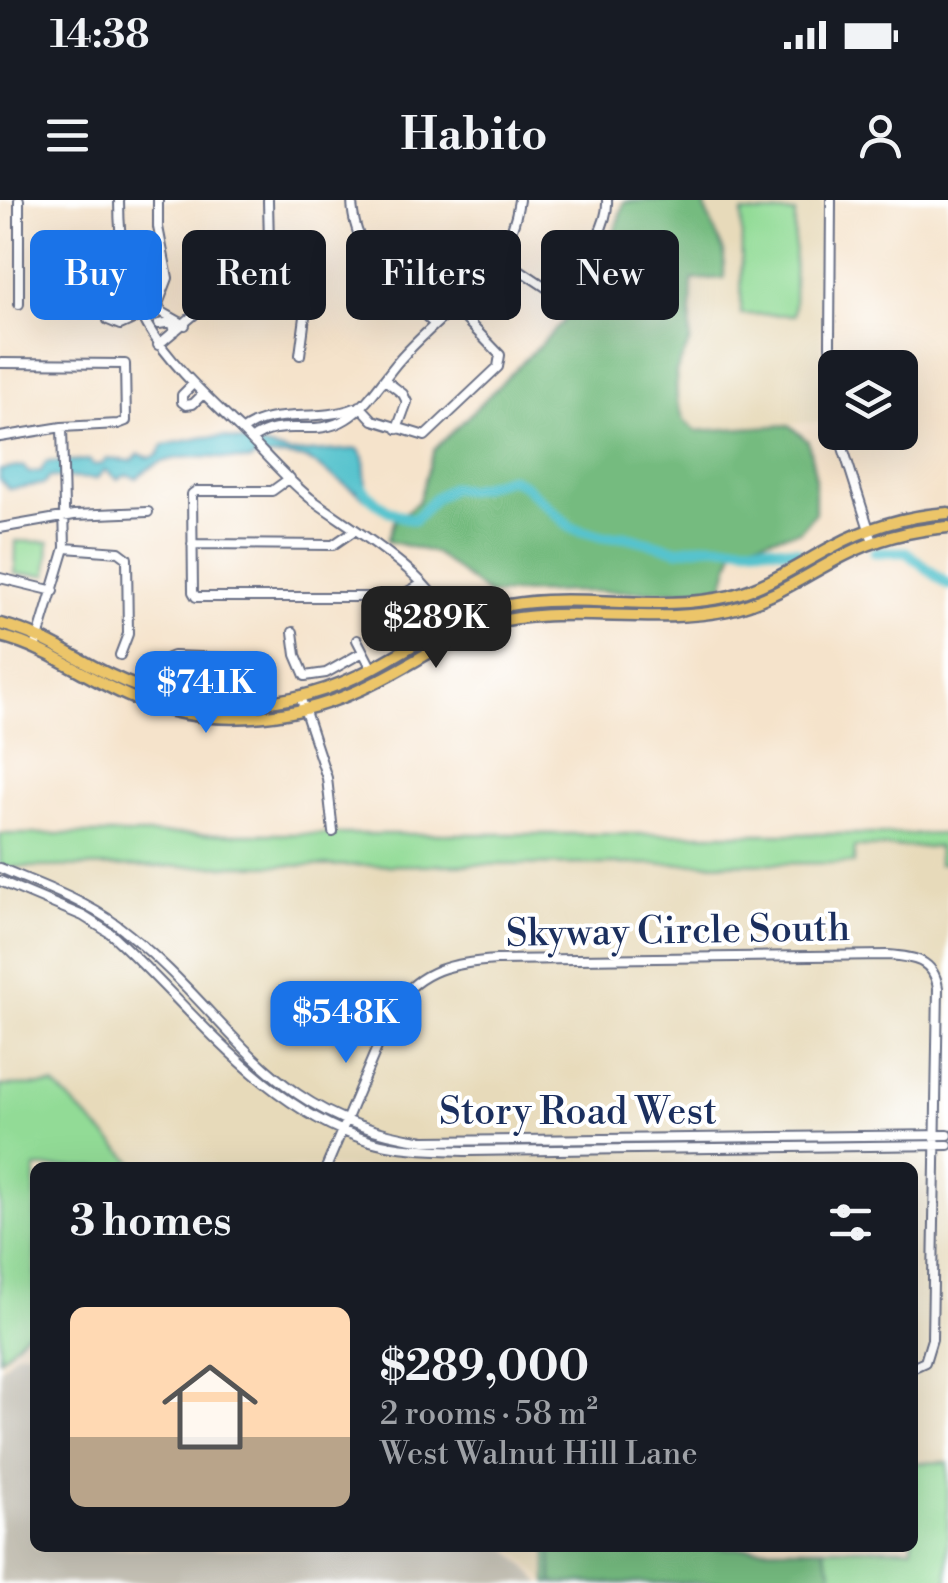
<!DOCTYPE html>
<meta charset="utf-8">
<style>
body{margin:0;font-family:"Libre Bodoni",serif;background:#242831;color:#f1f3f6;height:100vh;display:flex;flex-direction:column;font-size:38px;white-space:nowrap}
*{box-sizing:border-box;margin:0}
p{font-size:32px;color:#9ea1a6}
.icon{flex:none;width:55px;height:55px;fill:none;stroke:currentColor;stroke-width:2;stroke-linecap:round;stroke-linejoin:round}
.map{position:relative;flex:1;overflow:hidden}
.details{position:absolute;left:30px;top:962px;width:888px;height:390px;display:flex;flex-direction:column;background:#171b24;border-radius:15px;box-shadow:0 10px 40px #0002}
.details>*{flex:none}
.guide{position:absolute;left:30px;top:30px;width:890px;height:90px;display:flex;gap:20px}
.buttons{position:absolute;left:818px;top:150px;display:grid;gap:20px}
.buttons a{display:grid;place-items:center;width:100px;height:100px;border-radius:15px;background:#171b24;box-shadow:0 10px 40px #0002;font-size:50px}
.price{position:absolute;translate:-50% -85px;padding:0 22px;border-radius:20px;background:#1a73e8;color:#fff;font-size:32px;line-height:65px;filter:drop-shadow(0 2px 5px #0008)}
.price::after{content:'';position:absolute;left:50%;top:60px;width:30px;height:22px;margin-left:-15px;background:inherit;clip-path:polygon(0 0,100% 0,50% 100%)}
.price.on{background:#222;color:#fff}
ul{padding:0;list-style:none}
li{display:flex;align-items:center;gap:30px;height:250px;padding:0 40px}
li span{display:grid;place-items:center;flex:none;width:280px;height:200px;border-radius:15px;color:#555}
li>.icon{margin-inline-start:auto}
span .icon{width:120px;height:120px;fill:#fffc;stroke-width:1}
li b{font-size:42px}
h2{display:flex;justify-content:space-between;align-items:center;height:120px;padding:0 40px;font-size:42px}
.tag{padding:0 35px;border-radius:15px;background:#171b24;box-shadow:0 10px 40px #0002;font-size:35px;line-height:90px}
.tag.on{background:#1a73e8;color:#fff}
.status{display:flex;justify-content:space-between;align-items:center;height:70px;padding:0 50px;background:#171b24;direction:ltr}
.status svg{height:28px;fill:currentColor}
header{display:flex;justify-content:space-between;align-items:center;height:130px;padding:0 40px;background:#171b24;font-size:45px;font-weight:700}
.map>svg:first-child{display:block}
.built{fill:#e7daba}
.industrial{fill:#c8c4b8}
.green{fill:#92db96;stroke:#56857a;stroke-width:2.5}
.forest{fill:#75bb7f;stroke:#48756e;stroke-width:2.5}
.water{fill:#56c3cd;stroke:#387996;stroke-width:2.5}
.lines{fill:none;stroke-linecap:round;stroke-linejoin:round}
.river{stroke:#56c3cd;stroke-width:11}
.minor-casing{stroke:#676e84;stroke-width:12}
.major-casing{stroke:#676e84;stroke-width:15}
.minor{stroke:#fff;stroke-width:8}
.major{stroke:#ecc569;stroke-width:10}
.labels{text-anchor:middle;stroke-width:8;stroke-linejoin:round;paint-order:stroke}
.street-label{font-size:38px;fill:#1b2f5e;stroke:#fff}
</style>
<div class="status"><b>14:38</b><svg viewBox="0 0 49 12"><path d="M0 12V9h3v3zM5 12V6h3v6zM10 12V3h3v9zM15 12V0h3v12zM26 1h20v11H26zM47 4h2v5h-2z"/></svg></div>
<header><svg class="icon" aria-label="menu" viewBox="0 0 24 24"><path d="M4 6h16M4 12h16M4 18h16"/></svg>Habito<svg class="icon" aria-label="person" viewBox="0 0 24 24"><circle cx="12" cy="8" r="4"/><path d="M4 21q1-7 8-7t8 7"/></svg></header>
<div class="map">
<svg width="948" height="1383" viewBox="0 0 948 1383">
<rect width="100%" height="100%" fill="#fff"/>
<filter id="ink" filterUnits="userSpaceOnUse"><feTurbulence type="fractalNoise" baseFrequency=".01" numOctaves="2"/><feDisplacementMap in="SourceGraphic" scale="20" xChannelSelector="R" yChannelSelector="G"/><feConvolveMatrix kernelMatrix="1 2 1 2 8 2 1 2 1" color-interpolation-filters="sRGB"/></filter>
<filter id="wash" filterUnits="userSpaceOnUse"><feTurbulence type="fractalNoise" baseFrequency=".0048" numOctaves="4" result="noise"/><feDisplacementMap in="SourceGraphic" scale="40" xChannelSelector="R" yChannelSelector="G"/><feGaussianBlur stdDeviation="2.25" result="paint"/><feColorMatrix in="noise" values="0 0 0 0 0 0 0 0 0 0 0 0 0 0 0 0 0 1.4 0 .05"/><feComposite in="paint" operator="in"/></filter>
<g filter="url(#wash)">
<rect width="100%" height="100%" fill="#f5e3cb"/>
<path class="built" d="M707,0H822L821,222L696,231L684,220L677,201L676,172L690,141L692,79L723,78L724,52L705,9Z
M854,647H938L939,664H948V1262L913,1263L912,968L138,967L54,885L0,886V667L853,663Z
M512,1348H547V1383Z"/>
<path class="industrial" d="M35,1151V1348H507L542,1383H0V1168L17,1152Z"/>
<path class="green" d="M742,13H795L794,115L741,114Z
M16,341L49,342L47,375L15,374Z
M0,634H948V664H938V647H855L854,663L7,667L0,665Z
M54,885L138,967L35,968V1124L0,1159V886Z
M948,1262V1383H547V1348H912L913,1263Z"/>
<path class="forest" d="M653,0H707L705,9L724,52V78L692,80L690,141L676,172L677,201L684,220L696,231L789,225L808,241L815,274V313L800,331L735,346L722,390C644,393 567,389 489,395L435,353L387,341L394,321L418,302L434,250L563,122L614,33L624,2Z
M551,1348H823L832,1372L823,1383H552Z"/>
<path class="water" d="M206,237H224L291,253L358,249L364,257L366,288L357,290L384,303L381,309L307,259L283,256L256,257L249,261C211,258 167,248 137,278L127,275L117,279L105,270L96,279L49,277L44,284L9,289L0,280V270L23,266L29,273L41,271L46,262L89,260L93,265L102,264L107,259L132,261L139,254L150,258L158,255L163,245Z"/>
<g class="lines">
<path class="river" d="M353,276C369,299 386,314 414,320L435,298L451,288L468,290L510,278L524,285L572,328L603,337L624,336L678,350L708,345L763,346L797,351
M875,352H906L948,385"/>
</g>
</g>
<g filter="url(#ink)">
<g class="lines">
<g class="minor-casing">
<path id="minor" d="M119,0C119,116 161,153 239,228C263,251 284,277 310,298C352,330 451,383 451,439
M158,0V27L168,78L158,104L162,112L185,125
M268,0L269,45
M352,0C353,57 397,86 434,124
M831,0L830,145L835,219
M280,51L298,52L312,69L304,76L286,79Z
M499,56L553,92L565,88C580,64 609,29 607,0
M134,99L109,111L108,120L120,125L142,115
M19,104V0
M159,124L172,122L175,131
M158,145L195,114L227,58L269,45L280,51
M300,155L306,109
M0,163L125,164L126,221L118,224L62,227L0,237
M385,180L403,194L407,202L397,229
M193,184L182,195V202L186,205L193,204L203,194
M360,206L373,220L425,236L498,167L500,155L453,106
M242,231C271,207 316,223 355,208
M838,232L873,342
M251,240C281,216 314,239 346,219C366,207 382,181 397,163C428,126 472,98 498,57C510,39 516,21 519,0
M290,278L272,291H196L192,294L193,392L196,397H398L422,384
M0,328L74,315L148,312
M192,344L333,345L355,330
M65,348L119,352L127,358L128,434L120,455
M0,378L54,391
M426,390L427,402L443,431
M293,432L296,455L305,476L326,473L363,452
M357,440L372,469
M35,448L65,348L62,227
M163,477L168,458L173,456L230,458L235,462V517
M300,496L327,578L333,632
M0,668C40,685 81,699 117,725C232,811 262,919 425,941L948,935
M0,681L83,716L110,733C192,807 260,907 370,941C401,950 435,950 468,951L948,945
M326,968L395,805C421,769 453,763 496,760L888,755C913,757 934,759 938,788L932,1139L925,1162L912,1168"/>
</g>
<g class="major-casing">
<path id="major" d="M0,424C40,433 73,457 110,475C149,494 191,504 235,504C283,504 331,491 373,468C409,449 442,425 481,412C560,386 649,415 730,396C768,386 798,365 832,347C868,327 907,316 948,313
M0,436C50,448 91,482 138,500C206,528 290,521 355,492C395,475 431,450 469,430C553,399 642,428 728,410C773,400 805,375 845,355C878,338 911,330 948,327"/>
</g>
<use href="#minor" class="minor"/>
<use href="#major" class="major"/>
</g>
</g>
<g class="labels">
<g class="street-label">
<text transform="translate(678 730) rotate(-1)" y="13">Skyway Circle South</text>
<text x="578" y="924">Story Road West</text>
</g>
</g>
</svg>
<div class="buttons">
<a><svg class="icon" aria-label="layers" viewBox="0 0 24 24"><path d="M12 4l9 5-9 5-9-5zM3 14l9 5 9-5"/></svg></a>
</div>
<b class="price on" style="left:436px;top:471px">$289K</b>
<b class="price" style="left:206px;top:536px">$741K</b>
<b class="price" style="left:346px;top:866px">$548K</b>
<div class="guide">
<a class="tag on">Buy</a>
<a class="tag">Rent</a>
<a class="tag">Filters</a>
<a class="tag">New</a>
</div>
<section class="details">
<h2>3 homes<svg class="icon" aria-label="filters" viewBox="0 0 24 24"><path d="M4 7h16M4 17h16"/><circle cx="9" cy="7" r="2"/><circle cx="15" cy="17" r="2"/></svg></h2>
<ul>
<li><span style="background:linear-gradient(#ffd9b3 65%,#b9a48a 0)"><svg class="icon" aria-label="home" viewBox="0 0 24 24"><path d="M3 11l9-7 9 7M6 9v11h12V9"/></svg></span><div><b>$289,000</b><p>2 rooms · 58 m²</p><p>West Walnut Hill Lane</p></div></li>
</ul>
</section>
</div>
